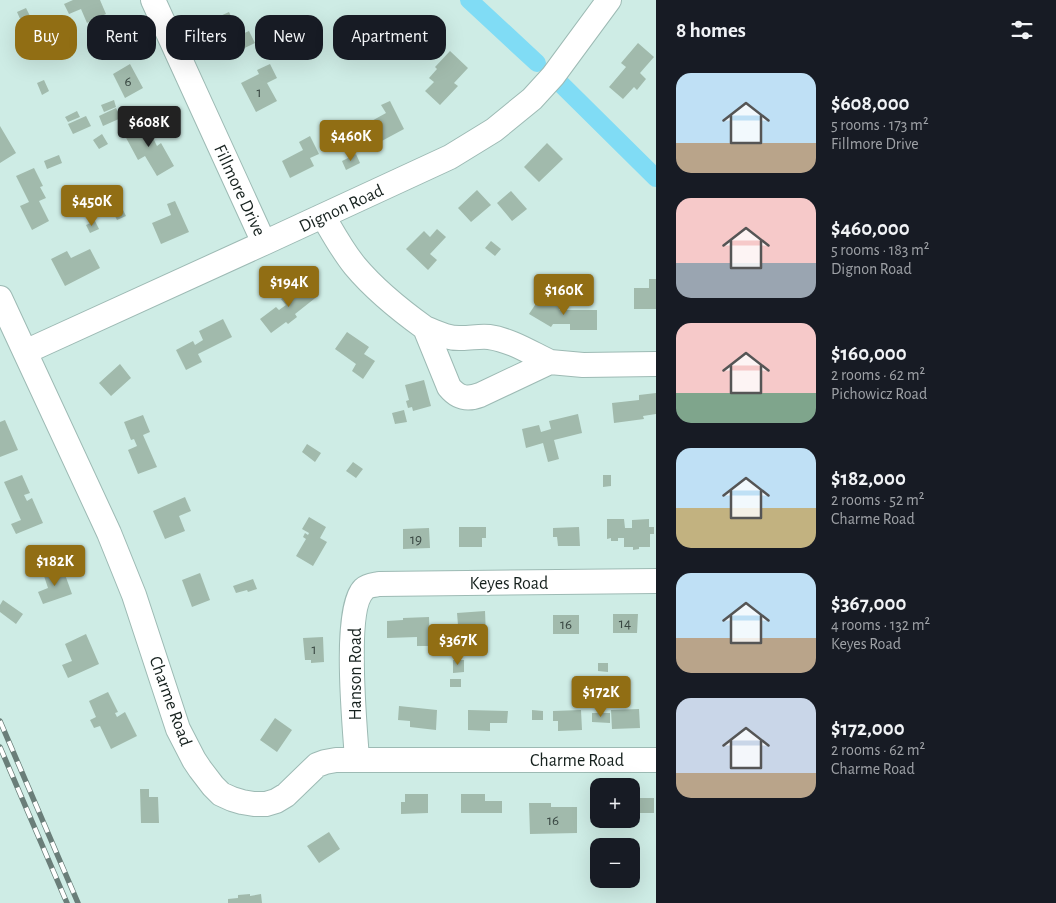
<!DOCTYPE html>
<meta charset="utf-8">
<style>
body{margin:0;font-family:"Alegreya Sans",sans-serif;background:#20242c;color:#f1f3f6;height:100vh;display:flex;flex-direction:column;font-size:19px;white-space:nowrap}
*{box-sizing:border-box;margin:0}
p{font-size:16px;color:#9ea1a6}
.icon{flex:none;width:28px;height:28px;fill:none;stroke:currentColor;stroke-width:2;stroke-linecap:round;stroke-linejoin:round}
.map{position:relative;flex:1;overflow:hidden}
.details{display:flex;flex-direction:column;background:#171b24;width:400px}
.details>*{flex:none}
.top-card{position:absolute;left:15px;top:15px;width:475px;height:45px;display:flex;gap:10px}
.tools{position:absolute;left:590px;top:778px;display:grid;gap:10px}
.tools a{display:grid;place-items:center;width:50px;height:50px;border-radius:10px;background:#171b24;box-shadow:0 5px 20px #0002;font-size:25px}
.price{position:absolute;translate:-50% -42px;padding:0 11px;border-radius:5px;background:#916e14;color:#fff;font-size:16px;line-height:32px;filter:drop-shadow(0 1px 2px #0008)}
.price::after{content:'';position:absolute;left:50%;top:30px;width:15px;height:11px;margin-left:-8px;background:inherit;clip-path:polygon(0 0,100% 0,50% 100%)}
.price.on{background:#222;color:#fff}
ul{padding:0;list-style:none}
li{display:flex;align-items:center;gap:15px;height:125px;padding:0 20px}
li span{display:grid;place-items:center;flex:none;width:140px;height:100px;border-radius:15px;color:#555}
li>.icon{margin-inline-start:auto}
span .icon{width:60px;height:60px;fill:#fffc;stroke-width:1}
li b{font-size:21px}
h2{display:flex;justify-content:space-between;align-items:center;height:60px;padding:0 20px;font-size:21px}
.tag{padding:0 18px;border-radius:15px;background:#171b24;box-shadow:0 5px 20px #0002;font-size:18px;line-height:45px}
.tag.on{background:#916e14;color:#fff}
main{display:flex;flex:1;min-height:0}
.map>svg:first-child{display:block}
.lines{fill:none;stroke-linecap:round;stroke-linejoin:round}
.canal{stroke:#80dcf5;stroke-width:18}
.building{fill:#a1baac}
.minor-casing{stroke:#9dbab4;stroke-width:26}
.minor{stroke:#fff;stroke-width:24}
.rail-casing{stroke:#6a7e79;stroke-width:5.5}
.rail{stroke:#fff;stroke-width:4;stroke-dasharray:11;stroke-linecap:butt}
.labels{text-anchor:middle;stroke-width:5;stroke-linejoin:round;paint-order:stroke}
.number-label{font-size:15px;fill:#394742}
.street-label{font-size:18px;fill:#16211e;stroke:#fff}
</style>
<main>
<div class="map">
<svg width="656" height="903" viewBox="0 0 656 903">
<rect width="100%" height="100%" fill="#ceece5"/>
<g class="lines">
<path class="canal" d="M469,0L537,63
M561,84L656,178"/>
</g>
<path class="building" d="M73,0H100L106,14L87,23L81,9L69,14L64,4Z
M26,8L30,16L21,21L17,12Z
M229,12L240,35L249,31L255,43L228,56L216,32L223,28L218,17Z
M638,43L654,57L640,73L646,79L637,90L634,87L623,99L609,87L626,67L621,63Z
M450,51L468,68L454,83L458,86L440,105L425,91L434,82L429,78L437,69L435,67Z
M130,64L143,88L125,98L113,74Z
M270,64L277,78L267,83L277,101L256,112L241,83L259,74L257,70Z
M44,80L49,91L42,95L37,83Z
M114,100L116,107L104,112L101,105Z
M390,101L404,129L378,143L368,123L386,113L381,105Z
M116,108L121,118L103,126L99,116Z
M77,111L80,117L68,122L65,117Z
M86,116L91,126L73,134L68,124Z
M148,121L156,137L153,138L157,146L161,143L174,166L157,176L145,156L138,160L124,134Z
M0,126L16,153L0,163Z
M102,134L108,144L99,149L93,140Z
M310,136L319,154L310,158L314,166L290,178L282,161L303,150L299,142Z
M547,143L563,159L539,182L524,167Z
M356,154L360,163L346,170L342,161Z
M59,155L62,163L47,169L44,161Z
M34,168L43,186L40,187L46,198L39,201L49,221L32,230L20,206L29,202L16,176Z
M477,190L491,205L471,222L458,208Z
M511,191L527,209L512,221L497,203Z
M175,201L189,232L161,244L152,223L171,215L167,204Z
M122,208L126,216L117,220L113,212Z
M95,221L99,229L90,233L86,225Z
M437,229L446,237L430,254L437,260L428,270L406,249L424,231L430,237Z
M491,241L501,249L495,256L485,248Z
M90,249L100,268L65,286L51,259L67,251L71,258Z
M649,279H656V309H634V288H649Z
M302,283L308,291L313,287L319,295L295,314L297,317L288,324L286,322L271,333L260,319L276,307L279,310L286,305L281,299Z
M541,296L561,307L559,310H597V330H570V324H553L551,327L529,314Z
M223,319L232,337L198,354L202,362L186,370L176,350L193,341L195,345L203,340L199,331Z
M347,332L369,347L364,354L375,361L363,379L352,371L356,364L335,349Z
M120,364L131,378L111,396L99,383Z
M424,380L431,406L413,411L412,407L408,408L406,401L409,400L405,385Z
M656,393V414L643,416L644,419L614,423L612,403L639,400V395Z
M404,410L407,422L395,424L392,413Z
M578,414L582,433L554,440L559,459L548,462L543,443L526,448L522,429L539,425L541,432L551,429L549,421Z
M143,415L150,432L143,435L157,467L138,474L128,450L137,446L134,439L131,440L124,422Z
M5,420L18,450L0,457V422Z
M307,444L321,453L315,462L302,452Z
M353,462L363,469L356,478L346,471Z
M22,475L30,493L24,495L27,501L32,498L43,523L16,534L11,524L21,520L4,482Z
M603,475H611V486L603,487Z
M185,497L191,511L179,516L185,531L165,539L153,511Z
M309,517L326,527L320,538L327,542L313,566L296,556L306,539L303,537L305,533L308,535L309,533L302,529Z
M607,519H624L625,528H632V520L649,519V527H654V534H650V547H639V549L633,550V547H624V538H618V541H611V538L607,539Z
M459,527H486V538H482V547H459Z
M579,527L580,546H558L557,537H553V528Z
M429,528L430,548L403,549V529Z
M63,569L72,594L43,604L38,592L48,588L44,576Z
M200,573L210,600L192,607L182,580Z
M253,579L257,589L248,592L247,590L236,593L233,586Z
M3,600L23,614L16,624L0,612V605Z
M485,611L486,635L459,637L457,613Z
M613,614H638L637,633H613Z
M553,615H579V634H553Z
M429,617L430,646H417V637L387,638V621L403,620V618Z
M86,634L99,664L68,678L62,665L72,661L65,644Z
M323,637L324,662L311,663V660H305L303,638Z
M453,660H464V672L453,673Z
M598,663H608V672L598,671Z
M450,679H461V687H450Z
M108,692L118,712L115,713L117,717L125,712L137,736L111,749L100,726L94,728L90,720L96,717L89,701Z
M399,706L437,710L436,730L410,727V721L398,720Z
M639,709L640,728L612,729L611,710Z
M468,710L508,711L507,723H490V731L468,730Z
M532,710L543,711V720H532Z
M581,710L582,730L558,731V721H553V711Z
M592,713H610V723L592,722Z
M275,718L292,730L277,752L260,740Z
M140,789H149V797H158L159,823H141Z
M405,794H428V813L401,814V802H405Z
M461,794H485V801H502V813H461Z
M631,794H634V798H654V813H631Z
M529,803H551V807H577V833L530,834Z
M329,832L340,849L319,863L307,846Z
M250,894V896L261,894L262,903H228V899L238,898V895Z"/>
<g class="lines">
<g class="minor-casing">
<path id="minor" d="M153,0L264,243
M323,216C333,233 342,250 355,266C375,290 400,310 425,328
M0,298L109,533L134,595L178,729L194,760L200,769L213,786L221,794L232,799L242,802L254,804H266L276,801L286,795L317,765L325,762L336,760H656
M425,328C437,333 449,339 462,338C471,338 480,336 489,337C511,340 531,353 550,362L480,395C467,400 458,398 449,387Z
M25,352L264,243L450,157L494,130L532,99L553,76L609,0
M550,362L583,365L656,364
M357,759C355,728 343,609 364,589C368,585 374,585 379,584L656,581"/>
</g>
<use href="#minor" class="minor"/>
<g class="rail-casing">
<path id="rail" d="M0,721L78,903
M0,747L67,903"/>
</g>
<use href="#rail" class="rail"/>
</g>
<g class="labels">
<g class="number-label">
<text x="128" y="86">6</text>
<text x="259" y="97">1</text>
<text x="416" y="544">19</text>
<text x="625" y="628">14</text>
<text x="566" y="629">16</text>
<text x="314" y="654">1</text>
<text x="553" y="825">16</text>
</g>
<g class="street-label">
<text transform="translate(240 190) rotate(65)" y="6">Fillmore Drive</text>
<text transform="translate(341 208) rotate(-25)" y="6">Dignon Road</text>
<text x="509" y="589">Keyes Road</text>
<text transform="translate(355 674) rotate(-90)" y="6">Hanson Road</text>
<text transform="translate(171 701) rotate(70)" y="6">Charme Road</text>
<text x="577" y="766">Charme Road</text>
</g>
</g>
</svg>
<div class="tools">
<a>+</a>
<a>−</a>
</div>
<b class="price on" style="left:149px;top:148px">$608K</b>
<b class="price" style="left:351px;top:162px">$460K</b>
<b class="price" style="left:92px;top:227px">$450K</b>
<b class="price" style="left:289px;top:308px">$194K</b>
<b class="price" style="left:564px;top:316px">$160K</b>
<b class="price" style="left:55px;top:587px">$182K</b>
<b class="price" style="left:458px;top:666px">$367K</b>
<b class="price" style="left:601px;top:718px">$172K</b>
<div class="top-card">
<a class="tag on">Buy</a>
<a class="tag">Rent</a>
<a class="tag">Filters</a>
<a class="tag">New</a>
<a class="tag">Apartment</a>
</div>
</div>
<section class="details">
<h2>8 homes<svg class="icon" aria-label="filters" viewBox="0 0 24 24"><path d="M4 7h16M4 17h16"/><circle cx="9" cy="7" r="2"/><circle cx="15" cy="17" r="2"/></svg></h2>
<ul>
<li><span style="background:linear-gradient(#bfe0f5 70%,#b9a48a 0)"><svg class="icon" aria-label="home" viewBox="0 0 24 24"><path d="M3 11l9-7 9 7M6 9v11h12V9"/></svg></span><div><b>$608,000</b><p>5 rooms · 173 m²</p><p>Fillmore Drive</p></div></li>
<li><span style="background:linear-gradient(#f6c9c9 65%,#9aa5b1 0)"><svg class="icon" aria-label="home" viewBox="0 0 24 24"><path d="M3 11l9-7 9 7M6 9v11h12V9"/></svg></span><div><b>$460,000</b><p>5 rooms · 183 m²</p><p>Dignon Road</p></div></li>
<li><span style="background:linear-gradient(#f6c9c9 70%,#7fa58c 0)"><svg class="icon" aria-label="home" viewBox="0 0 24 24"><path d="M3 11l9-7 9 7M6 9v11h12V9"/></svg></span><div><b>$160,000</b><p>2 rooms · 62 m²</p><p>Pichowicz Road</p></div></li>
<li><span style="background:linear-gradient(#bfe0f5 60%,#c2b280 0)"><svg class="icon" aria-label="home" viewBox="0 0 24 24"><path d="M3 11l9-7 9 7M6 9v11h12V9"/></svg></span><div><b>$182,000</b><p>2 rooms · 52 m²</p><p>Charme Road</p></div></li>
<li><span style="background:linear-gradient(#bfe0f5 65%,#b9a48a 0)"><svg class="icon" aria-label="home" viewBox="0 0 24 24"><path d="M3 11l9-7 9 7M6 9v11h12V9"/></svg></span><div><b>$367,000</b><p>4 rooms · 132 m²</p><p>Keyes Road</p></div></li>
<li><span style="background:linear-gradient(#c9d6e8 75%,#b9a48a 0)"><svg class="icon" aria-label="home" viewBox="0 0 24 24"><path d="M3 11l9-7 9 7M6 9v11h12V9"/></svg></span><div><b>$172,000</b><p>2 rooms · 62 m²</p><p>Charme Road</p></div></li>
</ul>
</section>
</main>
